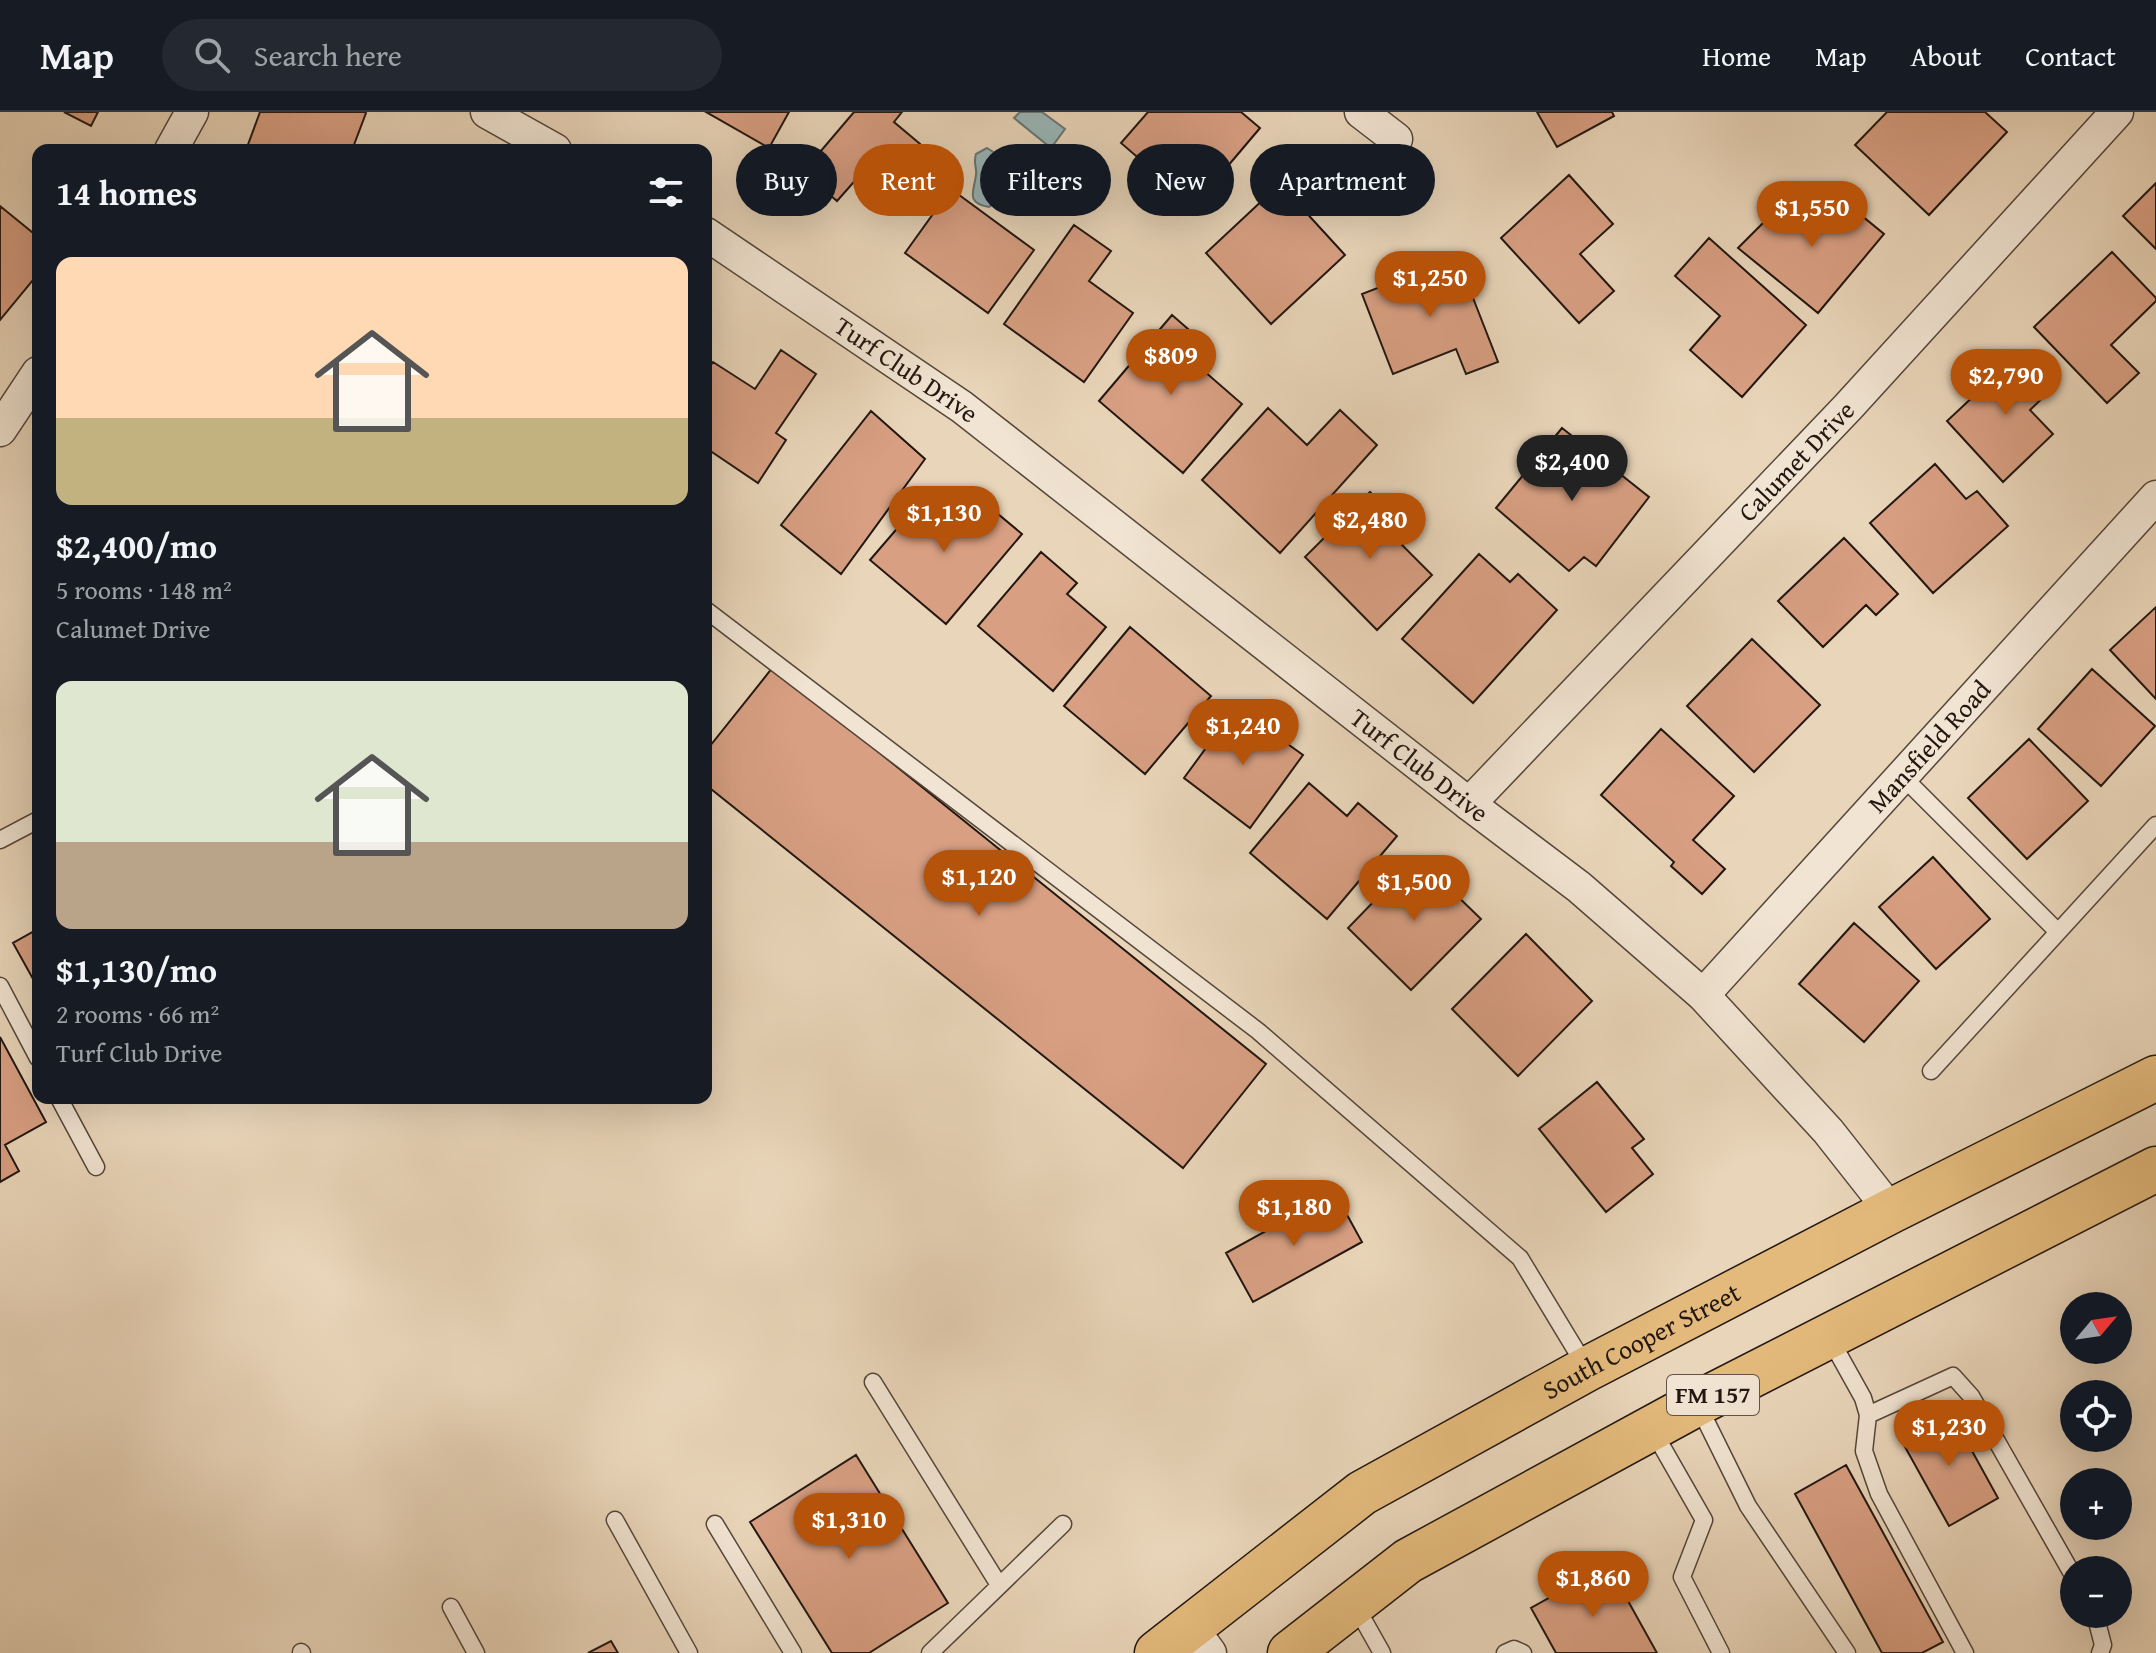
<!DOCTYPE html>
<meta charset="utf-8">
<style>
body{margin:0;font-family:"Gentium Book Plus",serif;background:#242831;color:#f1f3f6;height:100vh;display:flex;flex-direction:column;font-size:30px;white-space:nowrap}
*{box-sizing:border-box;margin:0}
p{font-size:26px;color:#9ea1a6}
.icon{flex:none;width:44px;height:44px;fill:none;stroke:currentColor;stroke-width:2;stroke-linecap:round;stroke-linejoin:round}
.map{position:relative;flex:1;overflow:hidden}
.panel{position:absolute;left:32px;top:32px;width:680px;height:960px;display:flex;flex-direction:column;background:#171b24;border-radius:16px;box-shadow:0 8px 32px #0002}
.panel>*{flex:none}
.top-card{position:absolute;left:736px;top:32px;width:760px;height:72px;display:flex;gap:16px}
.needle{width:52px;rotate:61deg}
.fabs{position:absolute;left:2060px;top:1180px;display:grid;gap:16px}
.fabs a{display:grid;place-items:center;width:72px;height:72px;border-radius:50%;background:#171b24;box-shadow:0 8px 32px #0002;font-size:40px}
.price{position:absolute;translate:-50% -68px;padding:0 18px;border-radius:28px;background:#b45309;color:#fff;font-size:26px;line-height:52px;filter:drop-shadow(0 2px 4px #0008)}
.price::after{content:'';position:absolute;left:50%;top:48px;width:24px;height:18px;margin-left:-12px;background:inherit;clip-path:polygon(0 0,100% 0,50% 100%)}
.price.selected{background:#222;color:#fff}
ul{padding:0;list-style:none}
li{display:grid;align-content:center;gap:16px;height:424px;padding:0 24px}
li span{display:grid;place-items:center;height:248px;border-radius:16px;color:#555}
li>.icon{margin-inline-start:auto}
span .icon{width:144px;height:144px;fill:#fffc;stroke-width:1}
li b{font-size:34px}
h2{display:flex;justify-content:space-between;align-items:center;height:96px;padding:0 24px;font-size:34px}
.tag{padding:0 28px;border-radius:36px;background:#171b24;box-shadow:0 8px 32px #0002;font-size:28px;line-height:72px}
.tag.selected{background:#b45309;color:#fff}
header{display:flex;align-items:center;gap:48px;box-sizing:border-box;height:112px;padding:0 40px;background:#171b24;border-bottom:2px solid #363941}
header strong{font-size:38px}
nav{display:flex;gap:44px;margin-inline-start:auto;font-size:28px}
.search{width:560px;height:72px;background:#242831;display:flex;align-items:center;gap:20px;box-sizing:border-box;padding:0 28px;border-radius:44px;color:#9ea1a6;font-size:30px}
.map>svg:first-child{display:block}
.water{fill:#9ab7b8;stroke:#6a7775;stroke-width:2}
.building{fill:#d89f82;stroke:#221710;stroke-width:2}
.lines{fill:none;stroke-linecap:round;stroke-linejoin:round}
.service-casing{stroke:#54463a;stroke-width:19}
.minor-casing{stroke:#54463a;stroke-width:35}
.primary-casing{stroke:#221710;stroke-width:47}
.service{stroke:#f1e4d2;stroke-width:16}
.minor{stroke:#f1e4d2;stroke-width:32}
.primary{stroke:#e4ba7c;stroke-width:44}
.labels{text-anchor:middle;stroke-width:6;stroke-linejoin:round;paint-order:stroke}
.shield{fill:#f1e4d2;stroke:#60544a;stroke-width:2}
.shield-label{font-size:24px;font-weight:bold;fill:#221710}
.street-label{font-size:26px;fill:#221710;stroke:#f1e4d2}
</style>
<header>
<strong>Map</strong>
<div class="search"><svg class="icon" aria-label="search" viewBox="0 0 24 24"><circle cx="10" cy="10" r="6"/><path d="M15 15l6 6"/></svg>Search here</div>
<nav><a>Home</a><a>Map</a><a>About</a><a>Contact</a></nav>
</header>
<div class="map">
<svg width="2156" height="1541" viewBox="0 0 2156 1541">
<rect width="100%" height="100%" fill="#e9d5b9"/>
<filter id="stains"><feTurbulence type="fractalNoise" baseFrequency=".0025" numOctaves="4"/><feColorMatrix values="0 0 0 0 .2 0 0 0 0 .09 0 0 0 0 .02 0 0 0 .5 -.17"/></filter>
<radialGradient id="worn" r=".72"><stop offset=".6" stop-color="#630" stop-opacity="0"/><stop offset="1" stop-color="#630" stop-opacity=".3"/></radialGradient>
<path class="water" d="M1020,0H1042L1065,17L1051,36L1014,6Z
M987,36L998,43L999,49L994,58C997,74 1005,84 989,95C965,91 974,79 976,63C977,55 973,51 976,42Z"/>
<path class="building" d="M64,0H98L91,14Z
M260,0H364L366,1L352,38H246Z
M706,0H789L769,36Z
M854,0H902L894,10L944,52L902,100L860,63L837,89L803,60Z
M1148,0H1241L1260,16L1194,94L1121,31Z
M1537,0H1612L1614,4L1557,35Z
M1887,0H1985L2007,20L1929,103L1855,33Z
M1569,63L1613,112L1580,142L1614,179L1579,211L1501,126Z
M2156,71V137L2123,104Z
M1280,72L1345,143L1271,212L1206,141Z
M951,77L1034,138L988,201L905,141Z
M1789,85L1820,111L1840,86L1884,122L1818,201L1738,136Z
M0,94L38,125V162L0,208Z
M1074,113L1111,139L1089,169L1133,201L1084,270L1004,212Z
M1709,126L1806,213L1742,285L1690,238L1720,204L1675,164Z
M2112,140L2156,186V189L2111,233L2139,261L2107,291L2034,215Z
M1457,145L1498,250L1466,262L1456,237L1393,262L1362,182Z
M1172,203L1203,230L1189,246L1242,292L1183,361L1099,289Z
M781,238L816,262L776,321L786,328L758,371L706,336V260L713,250L755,277Z
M2022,239L2055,274L2030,298L2053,322L2003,370L1947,309Z
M1268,296L1307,333L1340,298L1377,333L1280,441L1202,368Z
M871,299L925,347L841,462L781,413Z
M1562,316L1649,385L1596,454L1584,445L1569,459L1496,396Z
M1935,352L1966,387L1977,379L2008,414L1933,481L1870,411Z
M932,376L956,397L946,409L961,422L986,392L1022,422L946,512L870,448Z
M1370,380L1412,422L1402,433L1432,463L1377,518L1305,445Z
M1844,426L1898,482L1876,503L1866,493L1823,535L1778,489Z
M1041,440L1077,471L1067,482L1106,515L1053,579L978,514Z
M1479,442L1510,470L1518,462L1557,498L1473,591L1402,527Z
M2156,495V587L2110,538Z
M1130,515L1211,584L1145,662L1064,594Z
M1752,527L1820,593L1754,660L1687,594Z
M773,555L1266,952L1183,1056L706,673V639Z
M2092,557L2155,614L2101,674L2038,617Z
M1236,595L1303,643L1250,716L1184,666Z
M1661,617L1734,684L1693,728L1725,757L1702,782L1671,754L1674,750L1601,683Z
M2029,627L2088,689L2027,747L1968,686Z
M1309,671L1347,704L1358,691L1397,724L1327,807L1250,741Z
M1417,745L1481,807L1411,878L1348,816Z
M1933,745L1990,807L1936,857L1879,795Z
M1854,811L1919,869L1864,930L1799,872Z
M38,817V876L13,831Z
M1526,822L1592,889L1518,964L1452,897Z
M0,925L46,1010L5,1033L19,1059L0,1070Z
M1597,970L1644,1027L1632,1036L1653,1062L1606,1100L1539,1017Z
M1335,1081L1362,1130L1253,1190L1226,1141Z
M1950,1299L1998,1386L1949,1414L1900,1326Z
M856,1343L948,1491L869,1541H832L750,1410Z
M1846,1353L1943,1530L1922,1541H1882L1795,1382Z
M1608,1453L1657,1541H1556L1531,1496Z
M611,1529L618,1541H588Z"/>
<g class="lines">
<g class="service-casing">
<path id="service" d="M706,498L1258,919L1520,1146L1586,1255
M1901,663L2058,820
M0,728L38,708
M0,874L38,946
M1931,959L2156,713
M59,986L96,1055
M1829,1225L1863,1286L1868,1303L1864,1339L1879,1382L1965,1541
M873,1270L999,1473
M1698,1293L1748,1394L1847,1541
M1868,1303L1953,1264L1971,1284L2074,1465
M1652,1317L1704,1408L1682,1465L1721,1541
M615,1408L689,1541
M715,1412L793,1541
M1355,1493L1382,1541
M451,1495L476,1541
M2095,1502L2103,1533L2100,1541
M301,1540L302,1541
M930,1541L1063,1412
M1505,1541L1514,1537L1523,1541"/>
</g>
<g class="minor-casing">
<g id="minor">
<path d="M487,0L555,38"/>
<path d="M1361,0L1396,27"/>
<path d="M171,38L192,0"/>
<path id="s1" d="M706,122L962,295L1469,692L1579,775L1703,883L1828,1019L1891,1099"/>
<path d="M0,318L38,261"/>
<path id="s2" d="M1469,692L1848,295L2117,0"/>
<path id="s3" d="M1703,883L2156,385"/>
<path d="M1191,1515L1210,1541"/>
</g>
</g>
<g class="primary-casing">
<g id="primary">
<path id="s4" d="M1157,1541L1362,1381L1587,1257L1891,1099L2156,966"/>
<path d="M1290,1541L1408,1449L1698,1291L2156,1057"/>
</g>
</g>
<use href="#service" class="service"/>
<use href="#minor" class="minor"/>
<use href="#primary" class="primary"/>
</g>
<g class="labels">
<rect class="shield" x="1667" y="1263" width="92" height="40" rx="6"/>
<g class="shield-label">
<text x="1713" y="1291">FM 157</text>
</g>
<g class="street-label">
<text dy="9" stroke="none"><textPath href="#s1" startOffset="242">Turf Club Drive</textPath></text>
<text dy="9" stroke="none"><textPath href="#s2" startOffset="474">Calumet Drive</textPath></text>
<text dy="9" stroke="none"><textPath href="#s3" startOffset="336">Mansfield Road</textPath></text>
<text dy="9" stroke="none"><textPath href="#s1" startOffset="890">Turf Club Drive</textPath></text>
<text dy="9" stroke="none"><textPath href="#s4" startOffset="578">South Cooper Street</textPath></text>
</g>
</g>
<rect width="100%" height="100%" filter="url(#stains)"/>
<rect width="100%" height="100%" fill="url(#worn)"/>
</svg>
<div class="fabs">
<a><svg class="needle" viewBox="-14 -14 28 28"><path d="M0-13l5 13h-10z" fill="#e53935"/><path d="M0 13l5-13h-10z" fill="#9ea1a6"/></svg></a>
<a><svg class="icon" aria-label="locate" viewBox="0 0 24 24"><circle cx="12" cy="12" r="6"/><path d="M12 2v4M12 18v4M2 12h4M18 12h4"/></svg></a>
<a>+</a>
<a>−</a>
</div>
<b class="price" style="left:1812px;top:137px">$1,550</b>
<b class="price" style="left:1430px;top:207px">$1,250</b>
<b class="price" style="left:1171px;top:285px">$809</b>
<b class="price" style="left:2006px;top:305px">$2,790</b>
<b class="price selected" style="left:1572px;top:391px">$2,400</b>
<b class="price" style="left:944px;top:442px">$1,130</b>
<b class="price" style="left:1370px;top:449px">$2,480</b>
<b class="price" style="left:1243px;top:655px">$1,240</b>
<b class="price" style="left:979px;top:806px">$1,120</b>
<b class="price" style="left:1414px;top:811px">$1,500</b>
<b class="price" style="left:1294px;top:1136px">$1,180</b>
<b class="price" style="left:1949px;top:1356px">$1,230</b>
<b class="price" style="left:849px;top:1449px">$1,310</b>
<b class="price" style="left:1593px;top:1507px">$1,860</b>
<div class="top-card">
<a class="tag">Buy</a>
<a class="tag selected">Rent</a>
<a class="tag">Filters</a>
<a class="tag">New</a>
<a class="tag">Apartment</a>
</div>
<section class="panel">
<h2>14 homes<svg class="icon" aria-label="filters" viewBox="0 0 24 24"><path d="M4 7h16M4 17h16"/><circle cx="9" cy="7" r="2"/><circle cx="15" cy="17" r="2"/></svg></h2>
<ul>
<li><span style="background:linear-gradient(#ffd9b3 65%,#c2b280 0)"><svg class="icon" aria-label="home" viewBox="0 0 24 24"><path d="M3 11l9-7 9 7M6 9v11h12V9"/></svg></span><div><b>$2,400/mo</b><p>5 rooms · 148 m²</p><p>Calumet Drive</p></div></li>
<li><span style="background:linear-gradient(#dfe7d0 65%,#b9a48a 0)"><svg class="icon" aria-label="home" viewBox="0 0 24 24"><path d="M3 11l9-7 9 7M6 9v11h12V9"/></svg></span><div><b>$1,130/mo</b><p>2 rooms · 66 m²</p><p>Turf Club Drive</p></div></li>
</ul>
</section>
</div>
